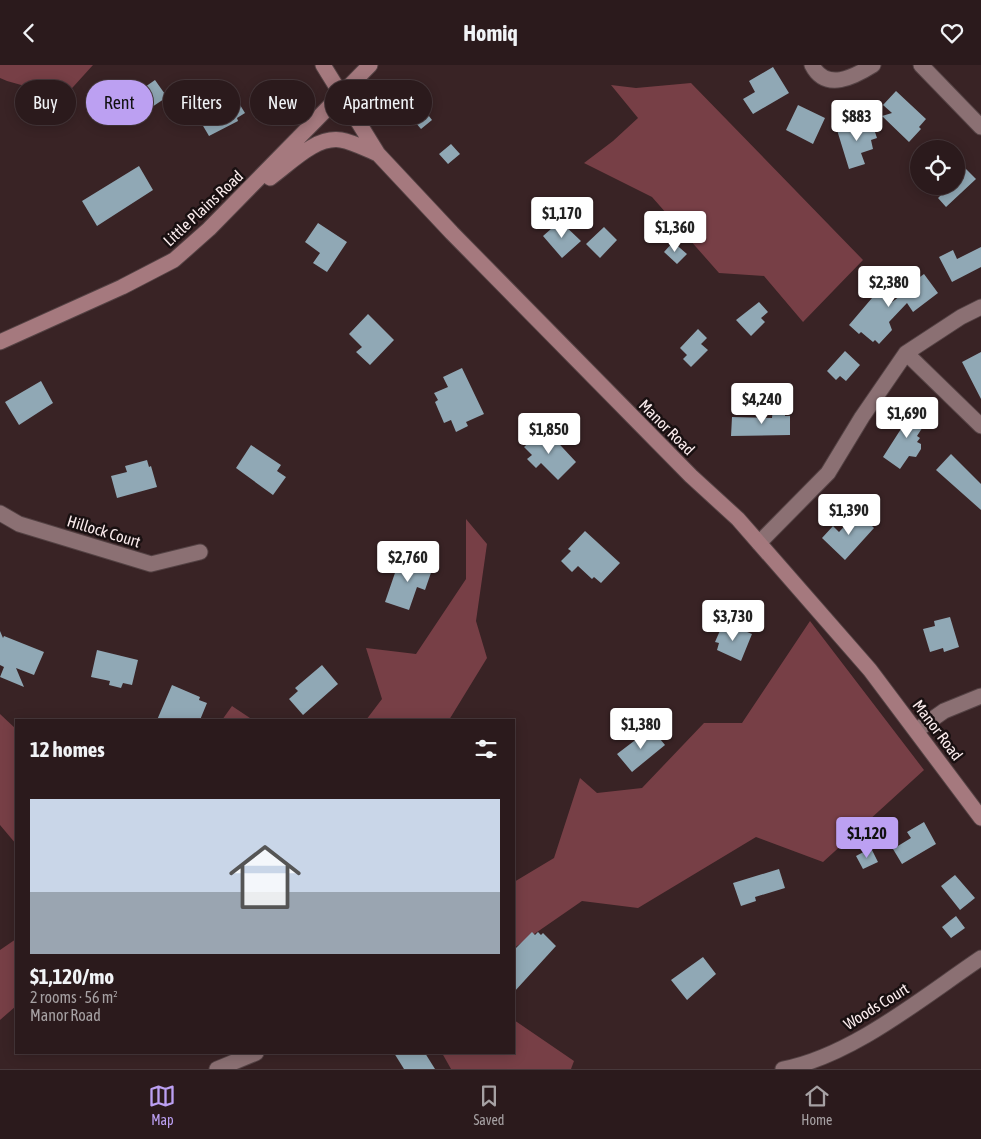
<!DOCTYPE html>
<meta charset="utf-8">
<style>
body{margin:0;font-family:"Asap Condensed",sans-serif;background:#372729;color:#f1f3f6;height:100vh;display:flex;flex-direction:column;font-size:19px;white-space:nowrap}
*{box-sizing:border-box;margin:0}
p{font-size:16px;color:#a6a1a3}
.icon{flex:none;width:28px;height:28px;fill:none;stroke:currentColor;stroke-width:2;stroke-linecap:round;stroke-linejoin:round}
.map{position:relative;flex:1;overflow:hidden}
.panel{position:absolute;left:15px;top:654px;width:500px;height:335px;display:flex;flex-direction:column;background:#2b1a1c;border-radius:0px;box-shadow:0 2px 12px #0003,0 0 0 1px #47383b}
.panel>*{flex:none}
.hud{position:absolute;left:15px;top:15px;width:500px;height:45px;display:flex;gap:10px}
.controls{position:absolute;left:910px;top:75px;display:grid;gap:10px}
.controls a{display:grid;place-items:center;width:55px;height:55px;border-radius:50%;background:#2b1a1c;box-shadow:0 2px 12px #0003,0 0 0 1px #47383b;font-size:25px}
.price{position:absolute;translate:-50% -42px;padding:0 11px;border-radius:5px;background:#fff;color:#222;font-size:16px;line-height:32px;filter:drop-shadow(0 1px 2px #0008)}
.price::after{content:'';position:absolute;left:50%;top:30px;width:15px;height:11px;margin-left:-8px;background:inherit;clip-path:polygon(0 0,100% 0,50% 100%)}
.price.on{background:#bca0f2;color:#111}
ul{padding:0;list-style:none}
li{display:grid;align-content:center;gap:10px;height:265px;padding:0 15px}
li span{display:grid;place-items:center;height:155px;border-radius:0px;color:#555}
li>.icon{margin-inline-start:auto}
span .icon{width:90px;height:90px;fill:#fffc;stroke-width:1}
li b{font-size:21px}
h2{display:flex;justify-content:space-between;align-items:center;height:60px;padding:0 15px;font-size:21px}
.pill{padding:0 18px;border-radius:22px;background:#2b1a1c;box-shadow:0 2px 12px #0003,0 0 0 1px #47383b;font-size:18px;line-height:45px}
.pill.on{background:#bca0f2;color:#111}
header{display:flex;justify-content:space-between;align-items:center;height:65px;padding:0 15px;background:#2b1a1c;font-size:22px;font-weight:700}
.menu{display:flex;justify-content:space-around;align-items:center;height:70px;border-top:1px solid #47383b;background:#2b1a1c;font-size:14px;color:#a6a1a3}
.menu a{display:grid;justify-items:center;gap:2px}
.menu .on{color:#bca0f2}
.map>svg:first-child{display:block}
.green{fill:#773f46}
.building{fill:#90a8b5}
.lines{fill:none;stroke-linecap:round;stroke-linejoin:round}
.street-casing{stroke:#544244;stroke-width:17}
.secondary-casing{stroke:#544244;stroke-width:17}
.street{stroke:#8b7073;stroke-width:15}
.secondary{stroke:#a5797e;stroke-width:15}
.labels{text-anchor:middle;stroke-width:5;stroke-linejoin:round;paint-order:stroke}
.street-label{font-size:16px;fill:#fbeced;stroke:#191011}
</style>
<header><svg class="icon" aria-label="back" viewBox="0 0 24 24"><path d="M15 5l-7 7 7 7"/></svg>Homiq<svg class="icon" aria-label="heart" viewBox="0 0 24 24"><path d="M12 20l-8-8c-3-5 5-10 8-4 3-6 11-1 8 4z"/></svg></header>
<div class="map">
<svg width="981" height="1004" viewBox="0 0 981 1004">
<rect width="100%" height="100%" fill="#392325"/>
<path class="green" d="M0,0H93L64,32L7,16L0,13Z
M691,18L863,195L803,257L764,211L719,208L652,132L584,98L613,76L638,53L611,20L636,23Z
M466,454L487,479L476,556L487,593L449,655H366L382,634L366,583L416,589L466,514Z
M810,556L924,705L823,797L756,772L638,843L582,836L514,883V817L554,793L580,713L597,728L642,723L704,658H742Z
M232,641L253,655H222Z
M0,649L16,664V779L0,760Z
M16,874V941L0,955V885Z
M514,955L574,996L571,1004H451L442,988H514Z"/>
<path class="building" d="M773,2L789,28L753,49L743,34L755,27L749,16Z
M155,15L167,32L143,48L132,31Z
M410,22L425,41L423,43L432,55L421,64L411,52L403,59L393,47L397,42L392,36Z
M896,26L926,54L919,62L921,64L909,77L882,51L892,48L883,40Z
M232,27L245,48L237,53L238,56L209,71L196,49Z
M798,40L825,53L813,79L786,65Z
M871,55L877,73L871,75L873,84L861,88L865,99L849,104L837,65Z
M451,79L460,89L448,99L439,89Z
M956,94L976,114L946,142L938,133L950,121H956Z
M139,101L153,125L97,161L82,136Z
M560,156L581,176L562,193L543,171Z
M318,158L347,177L327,207L313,198L320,188L305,177Z
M604,162L617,175L600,193L586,179Z
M673,177L687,189L677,199L664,187Z
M981,182V202L952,217L939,192L953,185L957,194Z
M924,209L938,228L913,247L907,238L889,257L892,265L879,279L875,275L873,277L861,267L859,269L849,260L872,233L862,221L872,213L892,237L915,220L913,217Z
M759,237L768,247L761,253L765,257L751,271L736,255Z
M368,249L394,275L370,300L356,287L362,282L349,269Z
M698,264L707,273L701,279L708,285L691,302L683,294L687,290L680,283Z
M845,286L860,300L846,316L840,311L836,315L827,306Z
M981,287V334L962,297Z
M462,303L484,349L466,357L468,361L456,367L451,355L444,358L435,337L438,335L434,328L448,322L443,312Z
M41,316L53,338L19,360L5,337Z
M915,342L930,351L917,371L920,373L917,377L921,379V384L916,392L909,391L900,404L883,392Z
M773,343H785V351H790V370L731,371L732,352L772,353Z
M540,367L545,372L549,368L576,397L558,415L541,398L536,403L527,394L532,390L524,382Z
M251,380L281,400L277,406L286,412L273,430L236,403Z
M951,389L981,419V445L936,405Z
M147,395L149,402L151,401L157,422L117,433L111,411L127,407L125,401Z
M858,447L874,463L845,495L822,473L833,461L839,467Z
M585,466L620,498L601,518L594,512L592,514L578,501L572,507L561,496L571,486L568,484Z
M404,492L433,502L425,525L417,522L409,545L385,537L397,502L400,503Z
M950,552L959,582L944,587L943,583L930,587L923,564L935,561L934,556Z
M730,560L752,569L741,596L717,585L719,578L715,577L722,561L728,564Z
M0,566L3,573L4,571L44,587L34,610L16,603L24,622L0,612L4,602L0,600Z
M97,585L138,595L132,620L123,618L121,623L109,620L110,616L91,612Z
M322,600L338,619L303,650L289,634L298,626L295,623Z
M172,620L200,632L199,635L207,638L200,655H157Z
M651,663L665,680L632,707L617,689Z
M924,757L936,779L902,799L893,784L911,773L907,767Z
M871,783L878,797L863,804L856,791Z
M779,804L785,823L755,832L756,836L741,841L733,818Z
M955,810L975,833L960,845L941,821Z
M956,851L965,863L951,873L942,862Z
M532,867L535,870L538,867L541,870L543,868L556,881L514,927V885Z
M703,892L716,909L687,935L671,915Z
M394,988H425L435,1004H404Z"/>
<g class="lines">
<g class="street-casing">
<path id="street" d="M812,0C826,27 854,12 873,0
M921,0L981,62
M906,288L981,361
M0,448L19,459L151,499L200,487
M759,478L828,408L862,352L906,288L961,252L981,242
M917,665L944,646L981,631
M217,1004L256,988
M783,1004C852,991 923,932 981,893"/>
</g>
<g class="secondary-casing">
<path id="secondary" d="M323,0L378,89L452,168L691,411L738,454L870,605L981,753
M270,113C290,99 315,71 341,75C353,77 366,84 378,89
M0,277L122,222L174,195L209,164L370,0"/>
</g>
<use href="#street" class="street"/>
<use href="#secondary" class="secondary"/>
</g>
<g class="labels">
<g class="street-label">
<text transform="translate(203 143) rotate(-43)" y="6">Little Plains Road</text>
<text transform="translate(667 362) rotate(45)" y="6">Manor Road</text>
<text transform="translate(104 466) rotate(17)" y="6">Hillock Court</text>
<text transform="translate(938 665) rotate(53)" y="6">Manor Road</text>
<text transform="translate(876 941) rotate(-32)" y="6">Woods Court</text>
</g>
</g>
</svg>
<div class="controls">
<a><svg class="icon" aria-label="locate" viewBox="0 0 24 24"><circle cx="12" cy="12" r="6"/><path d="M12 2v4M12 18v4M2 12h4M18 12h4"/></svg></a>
</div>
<b class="price" style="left:857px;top:77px">$883</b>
<b class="price" style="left:562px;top:174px">$1,170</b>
<b class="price" style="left:675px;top:188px">$1,360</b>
<b class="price" style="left:889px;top:243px">$2,380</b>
<b class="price" style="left:762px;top:360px">$4,240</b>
<b class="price" style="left:907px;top:374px">$1,690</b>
<b class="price" style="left:549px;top:390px">$1,850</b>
<b class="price" style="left:849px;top:471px">$1,390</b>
<b class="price" style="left:408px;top:518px">$2,760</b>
<b class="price" style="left:733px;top:577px">$3,730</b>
<b class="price" style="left:641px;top:685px">$1,380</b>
<b class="price on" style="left:867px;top:794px">$1,120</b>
<div class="hud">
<a class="pill">Buy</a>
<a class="pill on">Rent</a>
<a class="pill">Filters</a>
<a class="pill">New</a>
<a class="pill">Apartment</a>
</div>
<section class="panel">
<h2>12 homes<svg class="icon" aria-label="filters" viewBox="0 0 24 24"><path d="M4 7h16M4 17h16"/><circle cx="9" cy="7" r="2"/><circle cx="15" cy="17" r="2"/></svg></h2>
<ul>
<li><span style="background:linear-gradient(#c9d6e8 60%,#9aa5b1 0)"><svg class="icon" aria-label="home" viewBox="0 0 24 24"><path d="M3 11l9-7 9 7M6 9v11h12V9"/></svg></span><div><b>$1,120/mo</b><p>2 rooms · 56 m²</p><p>Manor Road</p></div></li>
</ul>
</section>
</div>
<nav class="menu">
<a class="on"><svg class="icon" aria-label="map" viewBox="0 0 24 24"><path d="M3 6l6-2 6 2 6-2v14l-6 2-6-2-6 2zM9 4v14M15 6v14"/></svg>Map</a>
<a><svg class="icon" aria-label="saved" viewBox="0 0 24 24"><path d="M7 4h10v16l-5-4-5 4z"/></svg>Saved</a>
<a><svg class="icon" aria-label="home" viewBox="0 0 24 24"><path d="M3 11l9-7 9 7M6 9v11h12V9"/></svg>Home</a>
</nav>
